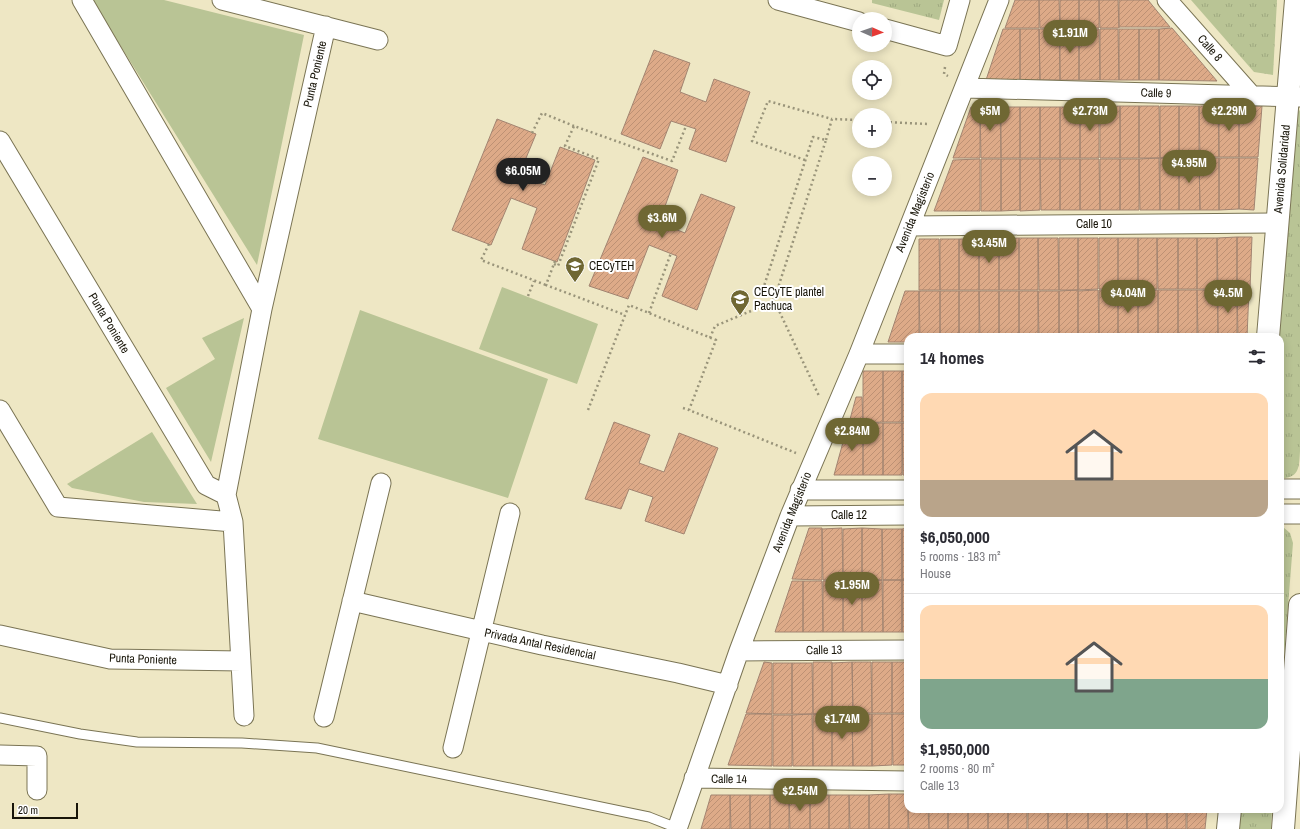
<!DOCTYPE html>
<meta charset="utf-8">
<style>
body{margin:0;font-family:"Archivo Narrow",sans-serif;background:#f7f7f7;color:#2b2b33;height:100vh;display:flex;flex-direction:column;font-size:15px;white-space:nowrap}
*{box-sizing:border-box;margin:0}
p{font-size:13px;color:#7c7c81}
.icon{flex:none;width:22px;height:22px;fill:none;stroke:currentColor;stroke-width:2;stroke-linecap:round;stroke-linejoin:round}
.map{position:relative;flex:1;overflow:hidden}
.details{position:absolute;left:904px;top:333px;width:380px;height:480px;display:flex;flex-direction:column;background:#fff;border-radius:12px;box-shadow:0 2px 10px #0003}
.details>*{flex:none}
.needle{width:26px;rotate:92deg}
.buttons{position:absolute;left:852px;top:12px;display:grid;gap:8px}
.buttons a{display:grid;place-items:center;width:40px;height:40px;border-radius:50%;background:#fff;box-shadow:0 2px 10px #0003;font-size:20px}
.scale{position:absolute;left:12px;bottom:10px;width:66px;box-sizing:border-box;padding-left:4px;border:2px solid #181509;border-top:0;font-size:11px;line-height:14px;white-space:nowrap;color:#181509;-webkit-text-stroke:3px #fff;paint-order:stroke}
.price{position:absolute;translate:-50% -34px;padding:0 9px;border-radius:14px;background:#6f6733;color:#fff;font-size:13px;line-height:26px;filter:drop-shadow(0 1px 2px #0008)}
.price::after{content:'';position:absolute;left:50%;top:24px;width:12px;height:9px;margin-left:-6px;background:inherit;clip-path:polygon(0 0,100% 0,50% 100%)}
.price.active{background:#222;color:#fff}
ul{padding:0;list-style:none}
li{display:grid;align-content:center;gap:8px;height:212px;padding:0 16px}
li+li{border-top:1px solid #e1e1e2}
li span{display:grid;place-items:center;height:124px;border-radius:12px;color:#555}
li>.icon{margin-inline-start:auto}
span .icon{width:72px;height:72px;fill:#fffc;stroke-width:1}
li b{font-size:17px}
h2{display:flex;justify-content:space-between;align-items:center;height:48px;padding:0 16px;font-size:17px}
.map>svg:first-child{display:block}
.grass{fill:url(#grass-tufts)}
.garden{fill:#b9c495}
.building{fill:url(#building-hatch);stroke:#a28471}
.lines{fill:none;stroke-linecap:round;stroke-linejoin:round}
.service-casing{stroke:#7a7454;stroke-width:11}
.minor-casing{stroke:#7a7454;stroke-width:21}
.tertiary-casing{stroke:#7a7454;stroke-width:24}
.path{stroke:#99947a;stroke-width:2.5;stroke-dasharray:2 3;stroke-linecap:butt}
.service{stroke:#fff;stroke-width:9}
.minor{stroke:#fff;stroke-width:19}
.tertiary{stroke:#fff;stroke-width:22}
.labels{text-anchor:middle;stroke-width:4;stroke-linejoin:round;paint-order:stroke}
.street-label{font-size:12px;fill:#181509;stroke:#fff}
.poi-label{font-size:12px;fill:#181509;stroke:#fff;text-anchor:start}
</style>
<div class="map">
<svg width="1300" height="829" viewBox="0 0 1300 829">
<defs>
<pattern id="grass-tufts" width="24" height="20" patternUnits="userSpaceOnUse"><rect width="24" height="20" fill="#b9c495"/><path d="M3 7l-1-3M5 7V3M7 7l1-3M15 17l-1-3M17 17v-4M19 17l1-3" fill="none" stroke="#9ea87f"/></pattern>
<pattern id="building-hatch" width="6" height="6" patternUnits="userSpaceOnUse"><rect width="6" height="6" fill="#da8"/><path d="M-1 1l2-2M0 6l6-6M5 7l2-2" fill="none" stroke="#bd9174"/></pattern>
</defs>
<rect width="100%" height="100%" fill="#eee7c4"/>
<path class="grass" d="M872,0H944L939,20L872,3Z
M1191,0H1277L1273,75L1254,72Z
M1300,110V451C1299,466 1300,479 1280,478V337H1277L1297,113Z
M1280,526L1283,527L1290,533L1293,543L1280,708Z
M1241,809H1272L1271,829H1239Z"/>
<path class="garden" d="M92,0H164L304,35L257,265Z
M502,287L598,324L577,384L479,349Z
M360,310L548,379L508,498L318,439Z
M244,318L211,462L166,388L215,359L202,338Z
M152,432L197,504L144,502L72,488L67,484Z"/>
<path class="building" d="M1015,0H1039V28H1005Z
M1039,0H1059L1060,28H1040Z
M1060,0H1079V28H1060Z
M1079,0H1099V28H1079Z
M1099,0H1118L1119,28H1100Z
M1119,0H1148L1170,27H1119Z
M1172,28L1217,81L1159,80V29Z
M1003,29H1020V80H986Z
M1020,29H1039L1040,80H1020Z
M1039,29H1059L1060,80H1040Z
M1060,29H1079V80H1060Z
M1079,29H1099L1100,80H1079Z
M1100,29H1118L1119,80H1100Z
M1119,29H1139V80H1119Z
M1139,29H1159V80H1139Z
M654,50L690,63L680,92L706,102L714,79L750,92L726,162L689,149L696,129L671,121L660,149L621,134Z
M1099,106V158H1080V107Z
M1120,106H1139V158H1120Z
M1120,106V158H1100V107Z
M1139,106H1159L1160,158H1139Z
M1160,106H1179V157L1160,158Z
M1179,106H1199V157L1179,158Z
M1199,106H1218L1219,157H1200Z
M1219,106H1239V157H1219Z
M1239,106H1262L1258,157H1239Z
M971,107H980V158H953Z
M980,107H1000L1001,158H981Z
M1001,107H1020V158H1001Z
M1020,107H1040V158H1020Z
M1040,107H1060V158H1040Z
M1060,107H1080V158H1060Z
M497,119L536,134L519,175L545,185L560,147L595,160L557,262L522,249L537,208L511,198L491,245L452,230Z
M643,157L678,170L659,223L685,233L701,194L735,207L697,310L662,296L677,256L649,245L628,299L589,286Z
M1159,158L1160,210H1140L1139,159Z
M1160,158H1179V210H1160Z
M1179,158H1199L1200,210H1179Z
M1199,158H1219V210H1200Z
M1219,158H1239V209L1219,210Z
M1239,158H1258L1254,210L1239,209Z
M980,159V211H934L953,160Z
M981,159H1001V211H981Z
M1001,159H1020V210L1001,211Z
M1020,159H1040V210L1020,211Z
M1040,159H1060V210H1041Z
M1060,159H1080V210H1060Z
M1080,159H1099L1100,210H1080Z
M1100,159H1120V210H1100Z
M1120,159H1139V210H1120Z
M1237,237V289H1218L1217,238Z
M1237,237H1252L1250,289H1237Z
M1019,238H1038V290H1019Z
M1019,238V290H999V239Z
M1038,238H1058L1059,290H1039Z
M1059,238H1078V290H1059Z
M1078,238H1098V289L1078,290Z
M1099,238H1118V289H1099Z
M1118,238H1138V289H1118Z
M1138,238H1157V289H1138Z
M1157,238H1178V289H1158Z
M1178,238H1197V289H1178Z
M1197,238H1217V289H1197Z
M919,239H939L940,290H919Z
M940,239H959V290H940Z
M959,239H979V290H959Z
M979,239H999V290H979Z
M1237,289L1249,290L1247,337H1238Z
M1078,290V337H1059V291Z
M1098,290L1099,337H1078V291Z
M1099,290H1118V337H1099Z
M1118,290H1138V337H1118Z
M1138,290H1158V337H1138Z
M1158,290H1178V337H1158Z
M1178,290H1197V337H1178Z
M1197,290H1217L1218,337H1198Z
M1218,290H1237V337H1218Z
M905,291H919V337H908V342H888Z
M919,291H940V337H920Z
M940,291H959V337H940Z
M959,291H979V337H959Z
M979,291H999V337H980Z
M999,291H1019V337H999Z
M1019,291H1038V337H1019Z
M1038,291H1059V337H1039Z
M863,371H883V422L863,423Z
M883,371H902V422H883Z
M902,371H908V422H902Z
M856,397H862L863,423H849Z
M614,422L650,435L639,463L664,472L679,433L718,448L684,534L645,521L653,497L629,489L621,509L585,499Z
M863,423H883V475H863Z
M863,423V475H834L848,424Z
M883,423H902V475H883Z
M902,423H908V475H903Z
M809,528H822V580L792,579Z
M842,528L843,580H823L822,529Z
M862,528V580H843V529Z
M862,528L882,529V580H862Z
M908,528V580H902V529Z
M882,529H902V580H883Z
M882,580L883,632H862V581Z
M883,580H902V632H883Z
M902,580H908V632H902Z
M792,581H803V632H775Z
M803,581H822L823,632H803Z
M823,581H843V632H823Z
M843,581H862V632H843Z
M764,662L772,663V714L746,713Z
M813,662H832V714H813Z
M852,662H871L872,713H853Z
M852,662L853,713L832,714V663Z
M872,662H892V713H872Z
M892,662H908V713H892Z
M773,663H792V714H773Z
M792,663H812L813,714H792Z
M746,714H772V766L728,765Z
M812,714L813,766H793L792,715Z
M813,714H832V766H813Z
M832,714H852L853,766H832Z
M852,714H872V766H853Z
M872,714H892V765L872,766Z
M892,714H908V765H893Z
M773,715H792V766H773Z
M889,794H908V829H889Z
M889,794V829H869V795Z
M711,795H730V829H701Z
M730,795H750V829H731Z
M750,795H770V829H750Z
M770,795H789V829H770Z
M789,795H810V829H790Z
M810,795H829V829H810Z
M829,795H849V829H829Z
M849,795H869V829H850Z
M908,809H928L929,829H909Z
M929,809H948V829H929Z
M948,809H968V829H948Z
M968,809H988V829H968Z
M988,809H1008V829H988Z
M1008,809H1027V829H1008Z
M1028,809H1048V829H1028Z
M1048,809H1067V829H1048Z
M1067,809H1088V829H1067Z
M1088,809H1107V829H1088Z
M1107,809H1127V829H1107Z
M1127,809H1146L1147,829H1127Z
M1147,809H1167V829H1147Z
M1167,809H1186V829H1167Z
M1187,809H1207L1205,829H1187Z"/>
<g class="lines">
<g class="service-casing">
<path id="service" d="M0,718L80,734L137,742L242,743L317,748L649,817L677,828"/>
</g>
<g class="minor-casing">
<path id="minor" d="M82,0L262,309
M222,0L378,40
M778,0L859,22
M1167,0L1252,96
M885,29L947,46L960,0
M965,88L1300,97
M0,141L206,485L226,495
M910,226L1278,223
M859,354H908
M0,410L58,507L233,522
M1280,489H1300
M800,490H908
M1280,514H1300
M790,516L908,515
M352,601L542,645L678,673L728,685
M0,635L110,659L241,661
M739,651L908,650
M244,716L233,522L226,495L262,309L326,26
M324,717L381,483
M453,748L510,513
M0,755L37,756V790
M694,778L908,781
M677,829L739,651L790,516L859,354L999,0"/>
</g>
<g class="tertiary-casing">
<path id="tertiary" d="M1268,337L1296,0
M1228,829L1230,809
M1283,829L1300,605"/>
</g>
<path class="path" d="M945,67L944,74L948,76
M885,122L928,124
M532,133L542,113L574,126
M826,140L832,119L859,120
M805,160L752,141L768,101L832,119
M489,244L481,260L546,285
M555,261L546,285L625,315
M554,264L558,266L599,159L565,146L574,126L672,161L686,126
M528,296L534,281
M774,300L763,289L813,137L826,140L774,300L819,396
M649,313L671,253
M710,338L715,326L763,306
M683,408L689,410
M588,410L629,305L716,340L689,410L796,453"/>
<use href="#service" class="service"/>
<use href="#minor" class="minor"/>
<use href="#tertiary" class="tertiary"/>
</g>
<defs>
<g id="school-pin" transform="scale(1)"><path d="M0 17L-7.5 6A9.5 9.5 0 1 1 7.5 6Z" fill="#6f6733" stroke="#fff"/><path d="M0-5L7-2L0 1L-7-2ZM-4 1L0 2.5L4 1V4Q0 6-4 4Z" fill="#fff"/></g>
<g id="university-pin" transform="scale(1)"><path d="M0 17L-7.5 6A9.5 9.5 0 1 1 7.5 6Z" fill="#6f6733" stroke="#fff"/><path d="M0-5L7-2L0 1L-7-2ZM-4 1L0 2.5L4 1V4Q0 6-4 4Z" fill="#fff"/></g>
</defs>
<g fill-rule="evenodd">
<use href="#school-pin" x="575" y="266"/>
<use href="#university-pin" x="740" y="299"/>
</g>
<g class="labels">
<g class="street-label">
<text transform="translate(1210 48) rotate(49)" y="4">Calle 8</text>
<text transform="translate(315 74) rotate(-77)" y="4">Punta Poniente</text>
<text transform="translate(1156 93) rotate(2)" y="4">Calle 9</text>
<text transform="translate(1282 169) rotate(-85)" y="4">Avenida Solidaridad</text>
<text transform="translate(915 212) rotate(-68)" y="4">Avenida Magisterio</text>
<text x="1094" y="228">Calle 10</text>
<text transform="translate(109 323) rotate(59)" y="4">Punta Poniente</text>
<text transform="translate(792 512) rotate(-68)" y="4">Avenida Magisterio</text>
<text x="849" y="519">Calle 12</text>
<text transform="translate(540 644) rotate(12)" y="4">Privada Antal Residencial</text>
<text transform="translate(824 650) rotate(-1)" y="4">Calle 13</text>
<text transform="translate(143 659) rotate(2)" y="4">Punta Poniente</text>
<text transform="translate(729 779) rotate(1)" y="4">Calle 14</text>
</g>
<g class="poi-label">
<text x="589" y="270">CECyTEH</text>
<text x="754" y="296">CECyTE plantel<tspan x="754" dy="14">Pachuca</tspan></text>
</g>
</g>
</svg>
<div class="buttons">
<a><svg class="needle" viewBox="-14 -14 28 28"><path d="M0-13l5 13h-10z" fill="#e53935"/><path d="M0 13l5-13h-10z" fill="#7c7c81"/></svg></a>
<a><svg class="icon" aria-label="locate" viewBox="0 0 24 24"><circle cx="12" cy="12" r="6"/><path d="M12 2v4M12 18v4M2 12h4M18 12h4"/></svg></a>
<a>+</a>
<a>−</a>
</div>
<div class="scale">20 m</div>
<b class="price" style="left:1070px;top:54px">$1.91M</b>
<b class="price" style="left:990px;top:132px">$5M</b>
<b class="price" style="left:1090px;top:132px">$2.73M</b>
<b class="price" style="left:1229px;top:132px">$2.29M</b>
<b class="price" style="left:1189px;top:184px">$4.95M</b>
<b class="price active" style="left:523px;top:192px">$6.05M</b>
<b class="price" style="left:662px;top:239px">$3.6M</b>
<b class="price" style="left:989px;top:264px">$3.45M</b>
<b class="price" style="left:1128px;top:314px">$4.04M</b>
<b class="price" style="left:1228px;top:314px">$4.5M</b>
<b class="price" style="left:852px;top:452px">$2.84M</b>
<b class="price" style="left:852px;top:606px">$1.95M</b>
<b class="price" style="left:842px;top:740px">$1.74M</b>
<b class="price" style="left:800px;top:812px">$2.54M</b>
<section class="details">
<h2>14 homes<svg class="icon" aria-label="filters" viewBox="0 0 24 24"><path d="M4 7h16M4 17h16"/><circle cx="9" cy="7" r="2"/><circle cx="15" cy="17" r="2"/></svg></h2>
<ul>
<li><span style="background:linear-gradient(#ffd9b3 70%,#b9a48a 0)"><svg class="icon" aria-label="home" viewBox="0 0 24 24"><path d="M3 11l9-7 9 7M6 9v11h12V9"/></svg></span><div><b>$6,050,000</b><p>5 rooms · 183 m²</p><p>House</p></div></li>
<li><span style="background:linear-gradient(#ffd9b3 60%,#7fa58c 0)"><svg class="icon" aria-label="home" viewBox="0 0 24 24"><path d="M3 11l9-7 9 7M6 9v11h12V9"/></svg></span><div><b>$1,950,000</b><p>2 rooms · 80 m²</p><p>Calle 13</p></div></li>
</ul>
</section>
</div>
